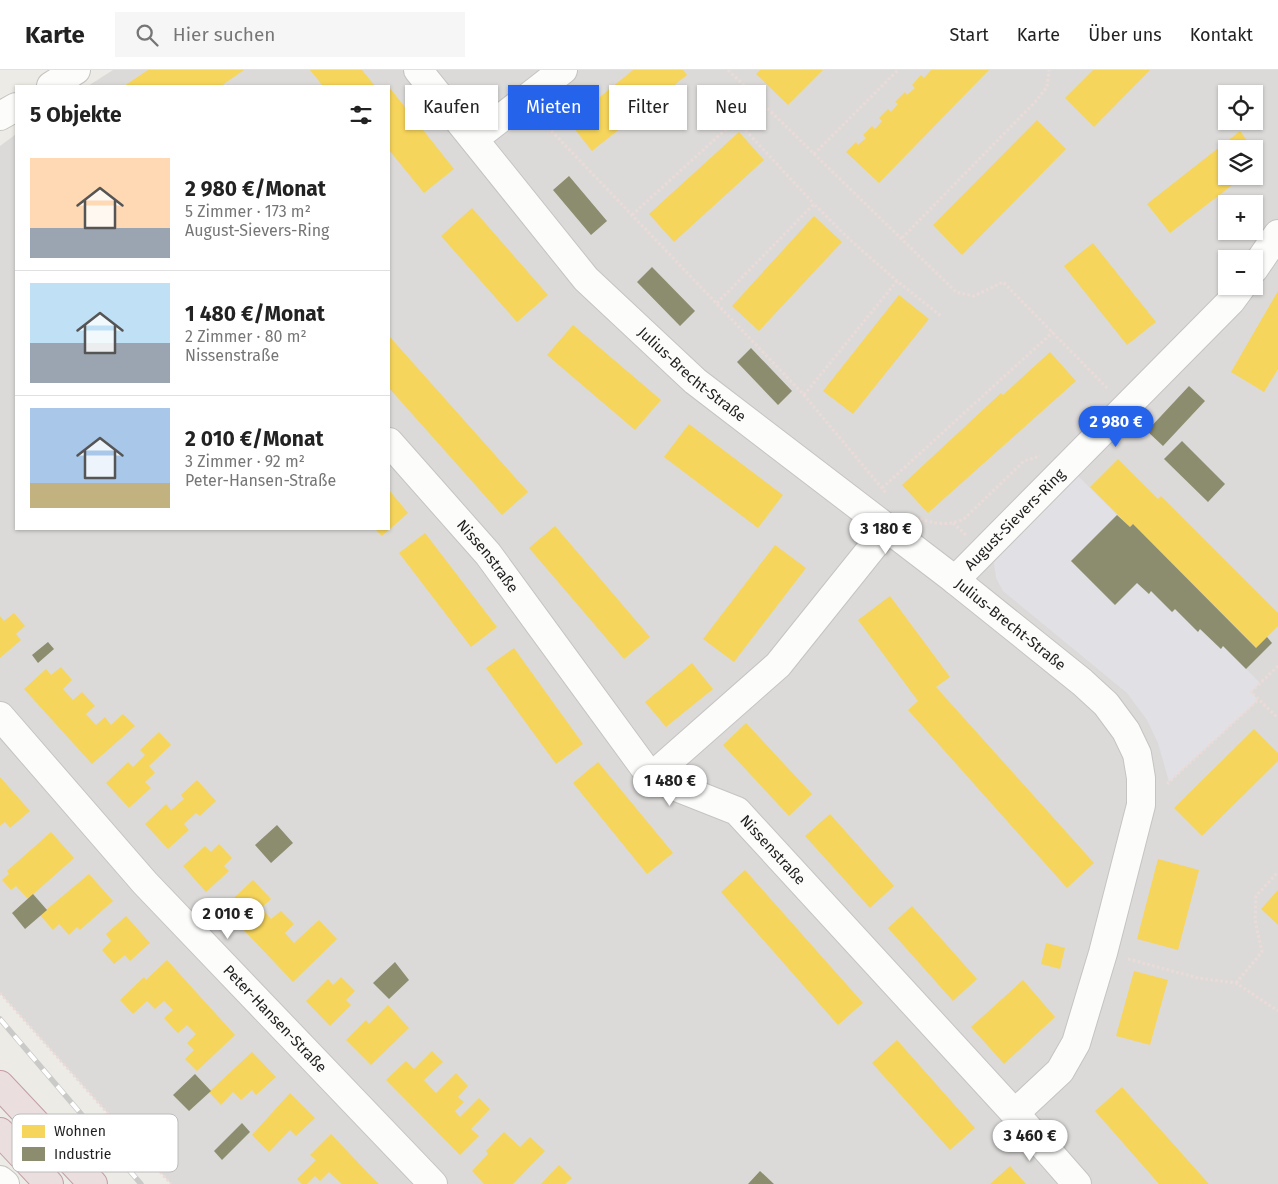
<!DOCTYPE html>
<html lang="de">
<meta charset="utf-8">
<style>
body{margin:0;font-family:"Fira Sans",sans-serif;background:#f6f6f6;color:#222;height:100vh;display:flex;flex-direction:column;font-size:19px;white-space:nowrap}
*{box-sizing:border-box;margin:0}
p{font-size:16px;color:#767676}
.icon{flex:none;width:28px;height:28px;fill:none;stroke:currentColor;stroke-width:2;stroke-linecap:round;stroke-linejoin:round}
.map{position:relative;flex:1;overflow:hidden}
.side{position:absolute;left:15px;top:15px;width:375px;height:445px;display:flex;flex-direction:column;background:#fff;border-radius:0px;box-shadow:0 1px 4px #0004}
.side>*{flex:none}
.hud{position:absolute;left:405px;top:15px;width:475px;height:45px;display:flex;gap:10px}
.tools{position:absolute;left:1218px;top:15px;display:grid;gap:10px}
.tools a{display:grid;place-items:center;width:45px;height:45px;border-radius:0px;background:#fff;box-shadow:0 1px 4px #0004;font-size:25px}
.price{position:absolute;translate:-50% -42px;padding:0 11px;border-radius:18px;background:#fff;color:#222;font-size:16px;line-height:32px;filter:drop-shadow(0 1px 2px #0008)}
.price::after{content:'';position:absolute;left:50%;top:30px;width:15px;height:11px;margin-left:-8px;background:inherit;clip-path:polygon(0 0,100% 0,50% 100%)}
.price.on{background:#2563eb;color:#fff}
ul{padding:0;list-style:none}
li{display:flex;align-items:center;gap:15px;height:125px;padding:0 15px}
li+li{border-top:1px solid #e0e0e0}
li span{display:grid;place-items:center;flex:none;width:140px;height:100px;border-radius:0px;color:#555}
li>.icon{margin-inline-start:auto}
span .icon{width:60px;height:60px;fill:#fffc;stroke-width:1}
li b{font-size:21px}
h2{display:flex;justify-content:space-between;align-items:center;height:60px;padding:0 15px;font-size:21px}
.chip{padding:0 18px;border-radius:0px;background:#fff;box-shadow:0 1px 4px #0004;font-size:18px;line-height:45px}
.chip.on{background:#2563eb;color:#fff}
header{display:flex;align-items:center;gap:30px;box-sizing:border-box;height:70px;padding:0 25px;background:#fff;border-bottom:1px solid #e0e0e0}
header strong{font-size:24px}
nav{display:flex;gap:28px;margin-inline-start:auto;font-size:18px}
.search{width:350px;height:45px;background:#f6f6f6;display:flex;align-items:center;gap:12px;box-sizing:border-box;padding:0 18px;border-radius:0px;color:#767676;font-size:19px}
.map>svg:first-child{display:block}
.residential{fill:#dbdad8;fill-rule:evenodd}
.plaza{fill:#e1e0e5}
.homes{fill:#f6d55c}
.industry{fill:#8c8c6e}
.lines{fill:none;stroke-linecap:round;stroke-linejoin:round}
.minor-casing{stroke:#c5c4c2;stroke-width:30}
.highway-casing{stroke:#c39ca6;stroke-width:30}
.path{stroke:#ebdbd8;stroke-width:3;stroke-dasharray:2.5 2.5;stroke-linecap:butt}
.minor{stroke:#fcfcfb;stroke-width:28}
.highway{stroke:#eadedf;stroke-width:28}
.rail-casing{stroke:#cacac9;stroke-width:5.5}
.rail{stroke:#fff;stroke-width:4;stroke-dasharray:11;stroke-linecap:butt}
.labels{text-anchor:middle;stroke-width:5;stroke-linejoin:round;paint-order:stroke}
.street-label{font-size:15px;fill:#1e1e1e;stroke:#fff}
.key{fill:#fff;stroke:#bcbcbc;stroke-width:1}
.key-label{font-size:14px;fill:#1e1e1e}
</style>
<header>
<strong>Karte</strong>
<div class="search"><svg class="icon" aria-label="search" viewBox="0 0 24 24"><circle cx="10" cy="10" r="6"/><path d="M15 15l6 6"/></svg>Hier suchen</div>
<nav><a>Start</a><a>Karte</a><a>Über uns</a><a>Kontakt</a></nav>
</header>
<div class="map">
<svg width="1278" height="1114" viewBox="0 0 1278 1114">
<rect width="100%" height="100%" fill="#ecebe6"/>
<path class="residential" d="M113,0H1278V1114H171L0,923V76L16,64V459H389V16H88ZM1226,24H1254V51H1226ZM1226,79H1254V106H1226ZM1226,134H1254V161H1226ZM1226,189H1254V216H1226Z"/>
<path class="plaza" d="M1075,403L1117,445L1071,491L1114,535L1137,513L1148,524L1151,521L1172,542L1175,539L1197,561L1200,559L1220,579L1223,576L1260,613L1251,622L1258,630L1169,712L1158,673L1147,650L1127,623L1003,521L996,508L994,493L997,484Z"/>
<path class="homes" d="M148,0H244L221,16H124Z
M310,0H362L375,16H323Z
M633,0H683L687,5L592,81L569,52Z
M760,0H823L788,35L756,4Z
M931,0H989L879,113L846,82L856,72L858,75L866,68L863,65L872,56L875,59L882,51L879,48L888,39L891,42L898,34L895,32L905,22L907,25L915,18L912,15L921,5L924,8Z
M1093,0H1150L1094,57L1065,28Z
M389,17L454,99L424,123L389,80Z
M1037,50L1066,79L962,185L933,155Z
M1240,61L1253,79H1226V106H1244L1170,163L1147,134Z
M739,62L764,90L674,172L649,144Z
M1254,79L1263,91L1254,99Z
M472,138L548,225L517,252L441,166Z
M814,146L842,172L759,261L732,236Z
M1093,173L1156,252L1127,275L1064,196Z
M1278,221V299L1264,322L1231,302Z
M899,225L929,249L853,344L823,321Z
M573,255L661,330L635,360L547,285Z
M389,266L528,422L502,445L389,318Z
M1050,282L1076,311L928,443L902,415L1001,323L1003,325Z
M689,354L783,425L758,458L664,387Z
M1118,389L1158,429L1161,426L1278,543V556L1256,578L1133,454L1130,457L1090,417Z
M389,420L408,443L382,466L375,459H389Z
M555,456L650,567L624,589L529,478Z
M425,463L497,557L471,577L399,483Z
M775,475L806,498L734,592L703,569Z
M890,526L950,607L936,617L1094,793L1067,818L908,640L918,631L858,550Z
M14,543L25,556L16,564L21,570L0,588V546L4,551Z
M514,578L583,674L556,694L486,598Z
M692,593L713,619L666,657L645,632Z
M61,597L72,610L63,619L73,630L82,622L95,636L86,644L96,655L105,647L111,655L123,644L135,656L92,694L24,619L46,599L51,605Z
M746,653L812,724L789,746L723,675Z
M1254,659L1278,683V691L1202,766L1174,738Z
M159,662L171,675L149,696L155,703L145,712L151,718L129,738L106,713L128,692L133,697L145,685L140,680Z
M598,692L673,783L647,804L573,713Z
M0,707L30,741L10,758L5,752L0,756Z
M197,710L216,731L200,746L196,743L184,754L189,760L168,779L145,754L166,734L171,740L184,729L181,725Z
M830,744L894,816L870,838L805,766Z
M51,762L74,788L28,829L16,816L11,820L2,810L9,804L7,801Z
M219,774L232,788L224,796L229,801L206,822L183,796L205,776L211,782Z
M1158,789L1199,800L1178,880L1137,869Z
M745,800L863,933L838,955L721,822Z
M89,804L113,831L80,860L77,857L69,865L59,854L53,860L40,845Z
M253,810L271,829L261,838L271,849L281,841L294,854L285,863L294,873L319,850L337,869L293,912L223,838Z
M1278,820V855L1261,839Z
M912,836L977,909L953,931L888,858Z
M126,846L150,873L130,891L125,885L114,894L102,880L111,871L106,864Z
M1046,873L1065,878L1060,899L1041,894Z
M167,890L235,965L197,1001L185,989L194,980L187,973L196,964L187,955L178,963L172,957L164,948L173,940L164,931L155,939L147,931L133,944L120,930L144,907L146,910Z
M1134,901L1168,910L1150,975L1116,966Z
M341,907L355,921L346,930L351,935L330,956L306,931L328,909L333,915Z
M1023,910L1055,947L1004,994L971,957Z
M388,935L409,958L371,995L346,970L366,950L369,954Z
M897,970L975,1058L950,1080L872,993Z
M432,981L443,992L424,1010L436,1023L456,1003L468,1016L458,1027L464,1032L455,1041L460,1047L479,1028L490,1039L471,1059L479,1066L460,1085L386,1010L406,991L414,999Z
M252,982L276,1007L256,1025L252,1020L241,1030L233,1022L221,1035L209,1022Z
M1122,1017L1167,1067L1209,1114H1159L1095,1041Z
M290,1023L315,1048L296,1066L290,1060L269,1082L252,1065Z
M504,1062L520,1077L530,1067L545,1081L513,1114H484L472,1101L488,1084L486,1081Z
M331,1064L367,1102L379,1114H342L329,1102L320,1111L315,1106L307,1114H302L297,1109L316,1090L310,1085Z
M559,1095L572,1108L565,1114H541Z
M1010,1096L1026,1114H990Z"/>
<path class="industry" d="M569,106L607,151L591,165L553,120Z
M652,197L695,241L680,256L637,212Z
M751,278L792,321L778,335L737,292Z
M1189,316L1205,331L1163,376L1147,361Z
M1182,371L1225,414L1208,432L1164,389Z
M1117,445L1130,457L1133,454L1256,578L1267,567L1272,573L1246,599L1223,576L1221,579L1200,559L1198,562L1175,539L1172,542L1151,521L1149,524L1137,513L1115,535L1071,491Z
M48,572L54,579L38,593L32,585Z
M277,755L293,773L271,793L255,775Z
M33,824L47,840L25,859L12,843Z
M395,892L409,910L389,929L373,913Z
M195,1004L211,1021L189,1041L173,1025Z
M242,1053L250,1062L222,1090L214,1081Z
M760,1101L774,1114H748Z"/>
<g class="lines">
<g class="minor-casing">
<g id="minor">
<path id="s1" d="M418,0L586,209L695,311L955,510L1082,612L1106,634L1126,661L1137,684L1141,708V735L1103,883L1076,973L1060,1001L1015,1043"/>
<path d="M51,16L76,0"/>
<path d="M0,46L16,37"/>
<path d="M474,69L563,0"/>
<path d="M1254,199L1278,164"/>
<path id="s2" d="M389,372L488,484L651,707L737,741L1020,1049L1077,1114"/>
<path id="s3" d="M955,510L1231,231L1242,216"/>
<path id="s4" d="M0,646L145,813L433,1114"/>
<path d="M651,707L778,595L887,459"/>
<path d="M0,1110L5,1114"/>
</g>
</g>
<g class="highway-casing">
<path id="highway" d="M0,1015L93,1114
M0,1062L49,1114"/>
</g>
<path class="path" d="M728,0L956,222L974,226L1003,212L1108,319
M541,50L804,325L886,423
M814,84L898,0
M632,145L736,50L814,134
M902,168L1035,32L1047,17L1049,0
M717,233L814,134L850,170L897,211
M804,325L897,211L941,246
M882,418L1053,262
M920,449C936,454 948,456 964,449L1024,391L1040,386
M953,453L966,465
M1278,596L1251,622L1278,648
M1167,714L1258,630
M1128,889L1198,908L1236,913L1278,941
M1236,913L1262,882L1255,850L1256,826L1278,802
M0,923L171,1114"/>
<use href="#minor" class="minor"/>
<use href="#highway" class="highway"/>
<g class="rail-casing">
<path id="rail" d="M0,949L141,1114"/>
</g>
<use href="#rail" class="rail"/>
</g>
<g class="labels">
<g class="street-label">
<text dy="5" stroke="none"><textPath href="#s1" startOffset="411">Julius-Brecht-Straße</textPath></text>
<text dy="5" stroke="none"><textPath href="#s3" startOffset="85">August-Sievers-Ring</textPath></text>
<text dy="5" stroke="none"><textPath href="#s2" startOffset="151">Nissenstraße</textPath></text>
<text dy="5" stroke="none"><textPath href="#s1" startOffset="816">Julius-Brecht-Straße</textPath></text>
<text dy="5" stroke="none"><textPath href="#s2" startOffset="571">Nissenstraße</textPath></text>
<text dy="5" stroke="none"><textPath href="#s4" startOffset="409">Peter-Hansen-Straße</textPath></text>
</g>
</g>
<rect x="12" y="1044" width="166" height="58" rx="8" class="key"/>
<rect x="22" y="1055" width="23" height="13" fill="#f6d55c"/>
<rect x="22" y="1077" width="23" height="14" fill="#8c8c6e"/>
<g class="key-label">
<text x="54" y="1066">Wohnen</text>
<text x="54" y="1089">Industrie</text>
</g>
</svg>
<div class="tools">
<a><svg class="icon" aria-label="locate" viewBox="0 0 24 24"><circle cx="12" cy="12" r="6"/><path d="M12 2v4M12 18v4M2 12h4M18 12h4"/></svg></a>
<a><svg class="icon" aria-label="layers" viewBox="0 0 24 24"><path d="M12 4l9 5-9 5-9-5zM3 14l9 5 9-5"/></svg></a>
<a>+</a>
<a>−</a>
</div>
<b class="price on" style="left:1116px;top:378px">2 980 €</b>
<b class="price" style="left:886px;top:485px">3 180 €</b>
<b class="price" style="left:670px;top:737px">1 480 €</b>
<b class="price" style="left:228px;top:870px">2 010 €</b>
<b class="price" style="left:1030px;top:1092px">3 460 €</b>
<div class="hud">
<a class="chip">Kaufen</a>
<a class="chip on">Mieten</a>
<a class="chip">Filter</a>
<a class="chip">Neu</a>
</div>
<section class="side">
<h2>5 Objekte<svg class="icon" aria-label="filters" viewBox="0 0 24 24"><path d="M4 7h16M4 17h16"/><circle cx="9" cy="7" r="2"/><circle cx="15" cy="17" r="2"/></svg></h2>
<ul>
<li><span style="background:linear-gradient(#ffd9b3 70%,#9aa5b1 0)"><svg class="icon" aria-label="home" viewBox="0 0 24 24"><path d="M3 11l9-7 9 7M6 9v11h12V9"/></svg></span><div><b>2 980 €/Monat</b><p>5 Zimmer · 173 m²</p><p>August-Sievers-Ring</p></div></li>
<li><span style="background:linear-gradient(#bfe0f5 60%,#9aa5b1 0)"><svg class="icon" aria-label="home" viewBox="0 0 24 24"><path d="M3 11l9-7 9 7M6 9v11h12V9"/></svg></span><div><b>1 480 €/Monat</b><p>2 Zimmer · 80 m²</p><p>Nissenstraße</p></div></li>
<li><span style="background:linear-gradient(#a9c7e8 75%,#c2b280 0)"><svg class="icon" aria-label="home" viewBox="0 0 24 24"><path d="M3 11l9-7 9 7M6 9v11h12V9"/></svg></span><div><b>2 010 €/Monat</b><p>3 Zimmer · 92 m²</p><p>Peter-Hansen-Straße</p></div></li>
</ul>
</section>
</div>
